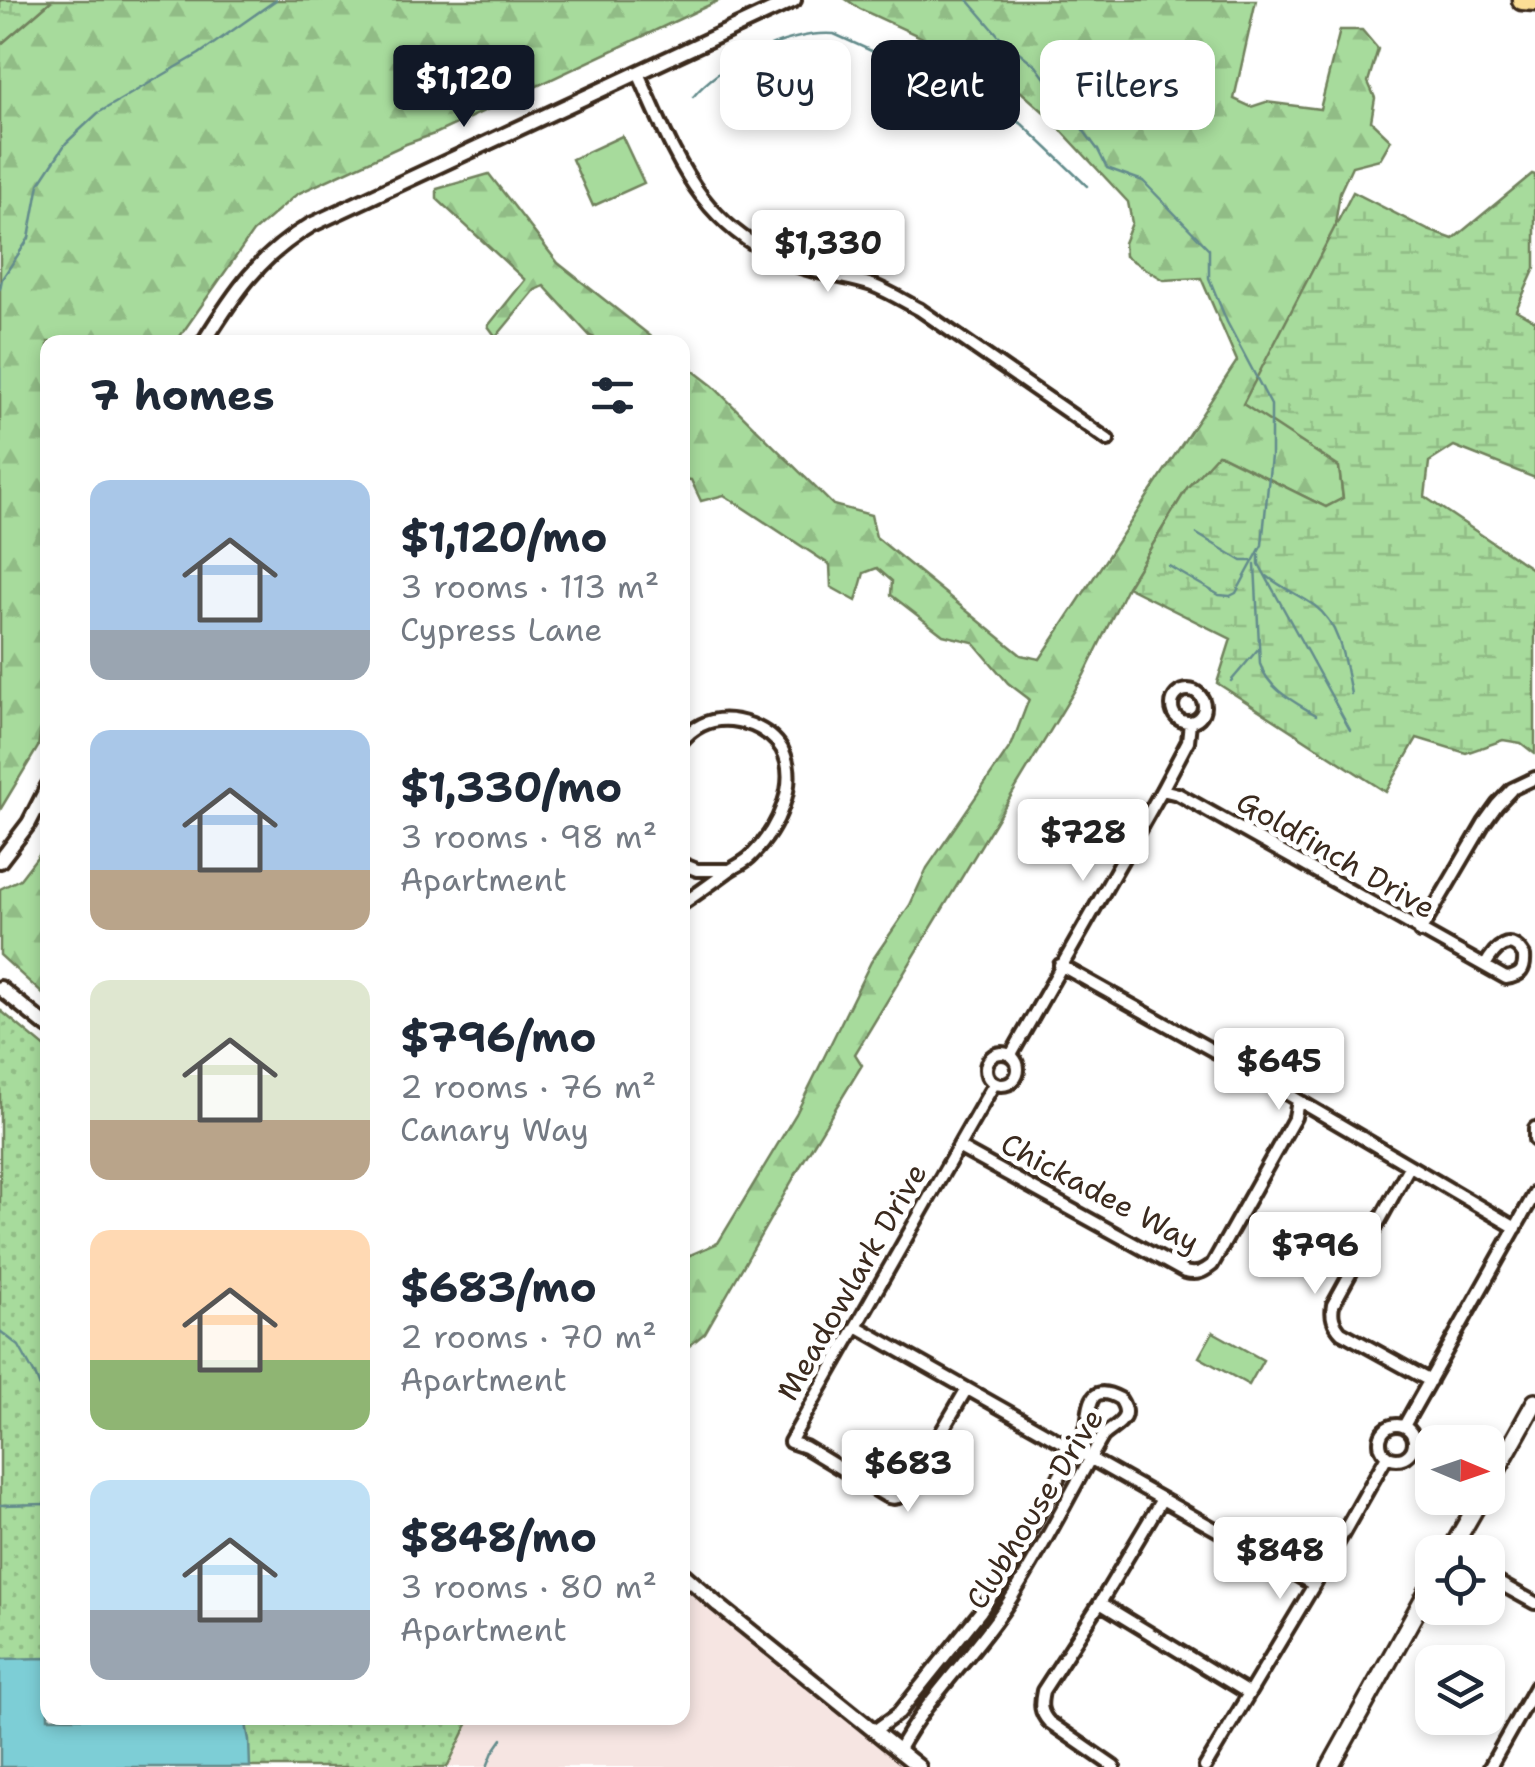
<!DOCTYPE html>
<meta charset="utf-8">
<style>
body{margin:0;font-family:"Shantell Sans",sans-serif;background:#f6f6f7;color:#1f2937;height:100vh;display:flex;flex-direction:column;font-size:38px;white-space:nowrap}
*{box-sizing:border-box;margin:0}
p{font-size:32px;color:#747a83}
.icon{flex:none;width:55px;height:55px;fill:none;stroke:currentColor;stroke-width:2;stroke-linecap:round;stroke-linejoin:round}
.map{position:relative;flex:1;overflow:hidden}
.panel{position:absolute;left:40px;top:335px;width:650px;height:1390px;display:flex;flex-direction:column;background:#fff;border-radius:20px;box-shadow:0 5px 15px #0003}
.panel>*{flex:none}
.top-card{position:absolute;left:720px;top:40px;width:665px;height:90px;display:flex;gap:20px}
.needle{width:65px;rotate:92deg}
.buttons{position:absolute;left:1415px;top:1425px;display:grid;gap:20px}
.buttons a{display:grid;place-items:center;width:90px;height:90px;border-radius:20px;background:#fff;box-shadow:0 5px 15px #0003;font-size:50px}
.price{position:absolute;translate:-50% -85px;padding:0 22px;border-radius:10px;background:#fff;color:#222;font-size:32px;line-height:65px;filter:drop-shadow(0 2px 5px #0008)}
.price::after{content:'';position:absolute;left:50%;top:60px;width:30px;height:22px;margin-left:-15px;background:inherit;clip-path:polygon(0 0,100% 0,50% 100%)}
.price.active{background:#111827;color:#fff}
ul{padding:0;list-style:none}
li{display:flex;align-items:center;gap:30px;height:250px;padding:0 50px}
li span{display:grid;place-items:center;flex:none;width:280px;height:200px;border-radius:20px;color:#555}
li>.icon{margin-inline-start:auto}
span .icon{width:120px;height:120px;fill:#fffc;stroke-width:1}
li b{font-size:42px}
h2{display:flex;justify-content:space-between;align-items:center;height:120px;padding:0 50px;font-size:42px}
.tag{padding:0 35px;border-radius:20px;background:#fff;box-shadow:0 5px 15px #0003;font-size:35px;line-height:90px}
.tag.active{background:#111827;color:#fff}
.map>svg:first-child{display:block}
.built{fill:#f6e5e2}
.grass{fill:#a7db9c;stroke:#71825d;stroke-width:2.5}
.forest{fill:url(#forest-firs);stroke:#71825d;stroke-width:2.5}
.wetland{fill:url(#wetland-marsh);stroke:#71825d;stroke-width:2.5}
.park{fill:url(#park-dots);stroke:#71825d;stroke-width:2.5}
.water{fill:#7dced6;stroke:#638c8c;stroke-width:2.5}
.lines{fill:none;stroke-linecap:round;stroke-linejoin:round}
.stream{stroke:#638c8c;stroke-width:2.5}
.minor-casing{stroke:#3b2a1e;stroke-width:18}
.tertiary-casing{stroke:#3b2a1e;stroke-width:20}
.secondary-casing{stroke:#3b2a1e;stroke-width:22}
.primary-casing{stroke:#3b2a1e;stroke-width:25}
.minor{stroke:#fff;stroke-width:10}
.tertiary{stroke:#fff;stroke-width:12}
.secondary{stroke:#fff;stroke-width:15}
.primary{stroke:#fcde96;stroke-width:18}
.labels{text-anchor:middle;stroke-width:10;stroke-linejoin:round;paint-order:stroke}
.street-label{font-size:30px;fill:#3b2a1e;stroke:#fff}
</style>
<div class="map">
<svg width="1535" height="1767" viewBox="0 0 1535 1767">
<defs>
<pattern id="forest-firs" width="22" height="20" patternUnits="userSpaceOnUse" patternTransform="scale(2.5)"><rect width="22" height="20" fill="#a7db9c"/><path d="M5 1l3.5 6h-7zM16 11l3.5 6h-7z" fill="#91bc86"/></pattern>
<pattern id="wetland-marsh" width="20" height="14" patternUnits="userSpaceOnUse" patternTransform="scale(2.5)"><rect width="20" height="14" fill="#a7db9c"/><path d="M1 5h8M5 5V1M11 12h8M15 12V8" fill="none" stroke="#91bc86"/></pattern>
<pattern id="park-dots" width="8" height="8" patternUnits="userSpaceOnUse" patternTransform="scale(2.5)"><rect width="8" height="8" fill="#a7db9c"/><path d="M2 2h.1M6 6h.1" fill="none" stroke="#91bc86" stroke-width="1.8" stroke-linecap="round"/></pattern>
</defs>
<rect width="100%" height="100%" fill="#fff"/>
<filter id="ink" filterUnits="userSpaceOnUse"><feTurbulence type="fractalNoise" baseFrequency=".01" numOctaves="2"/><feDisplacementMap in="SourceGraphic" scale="20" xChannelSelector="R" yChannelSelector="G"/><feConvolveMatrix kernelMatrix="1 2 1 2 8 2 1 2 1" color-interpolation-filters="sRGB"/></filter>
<g filter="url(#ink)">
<path class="built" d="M683,1582L915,1767H447L471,1718H682Z"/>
<path class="grass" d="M622,136L644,183L593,206L572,159Z
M1213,1332L1263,1360L1249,1385L1199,1357Z"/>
<path class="forest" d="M52,0H720L437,133L406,144L297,194L253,232L176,342H48L47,692L38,747L0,810V45Z
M847,0H1256L1234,99L1251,107L1266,102L1320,109L1340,30H1362L1378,49L1368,82L1375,98L1371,121L1391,140L1380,159L1352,166L1340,192L1335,225L1339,467L1343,499L1326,507L1219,454L1187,488L1127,587L1084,675L855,1054L862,1065L801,1165L705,1333L683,1351V1258L718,1243L796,1114L871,962L910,905L927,868L1012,744L1029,699L1008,683L973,642L943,635L891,595L892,581L877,568L864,573L856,601L831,587L830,565L724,495L701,501L691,480L683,479L682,362L713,386L833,505L871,515L876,537L1021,655L1040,659L1237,361L1201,278L1164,280L1125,256L1124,243L1132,223L1128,202L1045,113L1001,74L860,9Z
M489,174L558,263L658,342H603L590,336L544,286L535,290L496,337L488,326L525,280L437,199V189Z
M47,844V998L0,955V889L20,879Z"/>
<path class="wetland" d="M0,0H52L0,45Z
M1532,174L1535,175V268L1516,310L1535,321V478L1454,446L1429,462L1425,497L1535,571V754L1521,743L1503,740L1466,753L1417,738L1386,792L1217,683L1231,639L1127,587L1187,488L1218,454L1326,507L1343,498L1339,467L1243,404L1353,192L1428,230L1453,239Z"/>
<path class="park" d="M0,1010L47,1049L48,1718H471L447,1767H0Z"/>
<path class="water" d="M47,1658L48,1718H245L249,1740L250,1767H0V1659Z"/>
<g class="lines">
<path class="stream" d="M968,0L998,35L1036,66L1098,150L1107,168L1143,181L1209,249V278L1227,322L1271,405V456L1262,545L1236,593L1230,596L1219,595L1169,566
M693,97C721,63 789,31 834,34L982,101L1022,124L1087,186
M0,289L2,279L29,238L39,184L66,143L98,113L199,54L276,0
M0,368V388
M1197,534L1242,561H1253
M1259,554V564L1350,730
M1255,564L1260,664C1269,690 1293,701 1316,715
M1267,576C1282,588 1299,595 1315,606C1341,625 1345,665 1351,694
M1231,681L1259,648
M0,1331L19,1346L36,1377L48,1408
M0,1505L48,1504
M487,1767L493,1752L502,1739"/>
<g class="minor-casing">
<path id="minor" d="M638,73C677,159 700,230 798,266C822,275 848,277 872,285C888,291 904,301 919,309L1108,440
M1172 706a16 16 0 1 1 32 0a16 16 0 1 1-32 0Z
M682,741C701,718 725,715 752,725C764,730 775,737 782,749C800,783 777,830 752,855C745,863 735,866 727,872C712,883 697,894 682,904
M1162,790L1178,794L1506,978C1521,976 1525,970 1524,956C1510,932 1494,949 1485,966
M682,864L697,870H729
M1420,932L1484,823L1497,805L1512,789L1535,778
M1060,965L1221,1055L1516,1228
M986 1069a16 16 0 1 1 32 0a16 16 0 1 1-32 0Z
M1011,1055L1162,790L1188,741L1190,722
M1535,1128V1140
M958,1147L1185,1272C1197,1275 1203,1272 1212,1265L1295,1117L1298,1101
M1409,1167L1333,1305C1331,1316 1333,1323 1341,1332L1430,1381
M856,1326L1314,1585
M966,1390L908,1489C902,1497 895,1500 886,1496L805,1447L790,1442L994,1084
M1380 1442a17 17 0 1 1 34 0a17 17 0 1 1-34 0Z
M1404,1426L1535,1193
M1488,1577L1535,1603
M1100,1603L1248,1693
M874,1731L899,1713L981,1611L1003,1579L1087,1426C1090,1405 1089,1382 1120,1399C1134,1420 1116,1424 1103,1436C1071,1491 1043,1549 1008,1603C974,1655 927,1697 898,1751
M1114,1767L1049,1722C1040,1712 1040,1705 1043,1691L1100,1603L1162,1499
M1205,1767L1314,1585L1387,1456
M1490,1767L1535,1687"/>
</g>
<g class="tertiary-casing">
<path id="tertiary" d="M204,342C235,292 259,256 311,225L794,0
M0,861L29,823L48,786
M0,988L48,1027
M682,1573L717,1604L919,1767"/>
</g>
<g class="secondary-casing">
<path id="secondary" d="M1488,1486L1535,1402
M1450,1552L1481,1498
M1330,1767L1432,1583"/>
</g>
<g class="primary-casing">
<path id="primary" d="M1522,0L1535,1"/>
</g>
<use href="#minor" class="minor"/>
<use href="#tertiary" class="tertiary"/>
<use href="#secondary" class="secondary"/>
<use href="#primary" class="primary"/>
</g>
</g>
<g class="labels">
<g class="street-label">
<text transform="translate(1336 855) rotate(30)" y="10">Goldfinch Drive</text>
<text transform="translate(1100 1193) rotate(28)" y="10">Chickadee Way</text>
<text transform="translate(852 1282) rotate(-60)" y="10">Meadowlark Drive</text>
<text transform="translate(1035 1509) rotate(-58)" y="10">Clubhouse Drive</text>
</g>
</g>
</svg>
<div class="buttons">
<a><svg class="needle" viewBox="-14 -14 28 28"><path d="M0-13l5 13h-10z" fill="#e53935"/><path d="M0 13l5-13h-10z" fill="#747a83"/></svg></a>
<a><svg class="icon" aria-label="locate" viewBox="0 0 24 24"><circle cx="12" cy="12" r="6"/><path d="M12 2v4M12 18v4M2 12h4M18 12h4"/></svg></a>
<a><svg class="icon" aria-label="layers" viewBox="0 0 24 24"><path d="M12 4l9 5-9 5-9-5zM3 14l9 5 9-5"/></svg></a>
</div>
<b class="price active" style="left:464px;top:130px">$1,120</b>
<b class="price" style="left:828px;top:295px">$1,330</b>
<b class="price" style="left:1083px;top:884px">$728</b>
<b class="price" style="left:1279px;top:1113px">$645</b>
<b class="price" style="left:1315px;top:1297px">$796</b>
<b class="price" style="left:908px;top:1515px">$683</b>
<b class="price" style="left:1280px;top:1602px">$848</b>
<div class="top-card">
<a class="tag">Buy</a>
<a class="tag active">Rent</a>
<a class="tag">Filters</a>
</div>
<section class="panel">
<h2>7 homes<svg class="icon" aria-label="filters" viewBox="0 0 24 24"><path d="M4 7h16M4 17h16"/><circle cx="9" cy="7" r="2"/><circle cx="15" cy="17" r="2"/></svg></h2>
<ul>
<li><span style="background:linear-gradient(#a9c7e8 75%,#9aa5b1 0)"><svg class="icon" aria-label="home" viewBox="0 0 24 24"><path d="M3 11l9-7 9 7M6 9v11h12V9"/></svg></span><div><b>$1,120/mo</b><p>3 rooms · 113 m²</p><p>Cypress Lane</p></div></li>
<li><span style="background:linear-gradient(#a9c7e8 70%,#b9a48a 0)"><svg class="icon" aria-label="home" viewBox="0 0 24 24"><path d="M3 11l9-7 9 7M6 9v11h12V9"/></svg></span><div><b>$1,330/mo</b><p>3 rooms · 98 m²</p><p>Apartment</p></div></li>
<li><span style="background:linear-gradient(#dfe7d0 70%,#b9a48a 0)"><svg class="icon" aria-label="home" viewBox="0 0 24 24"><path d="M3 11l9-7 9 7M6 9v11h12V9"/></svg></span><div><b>$796/mo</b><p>2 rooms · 76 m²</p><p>Canary Way</p></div></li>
<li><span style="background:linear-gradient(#ffd9b3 65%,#8fb573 0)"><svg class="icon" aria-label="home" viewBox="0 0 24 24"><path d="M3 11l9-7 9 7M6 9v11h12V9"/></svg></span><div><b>$683/mo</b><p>2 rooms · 70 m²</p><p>Apartment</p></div></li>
<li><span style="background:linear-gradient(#bfe0f5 65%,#9aa5b1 0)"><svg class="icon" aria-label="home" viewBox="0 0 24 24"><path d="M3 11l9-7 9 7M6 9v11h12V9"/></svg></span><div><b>$848/mo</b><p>3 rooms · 80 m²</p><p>Apartment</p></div></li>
</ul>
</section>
</div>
